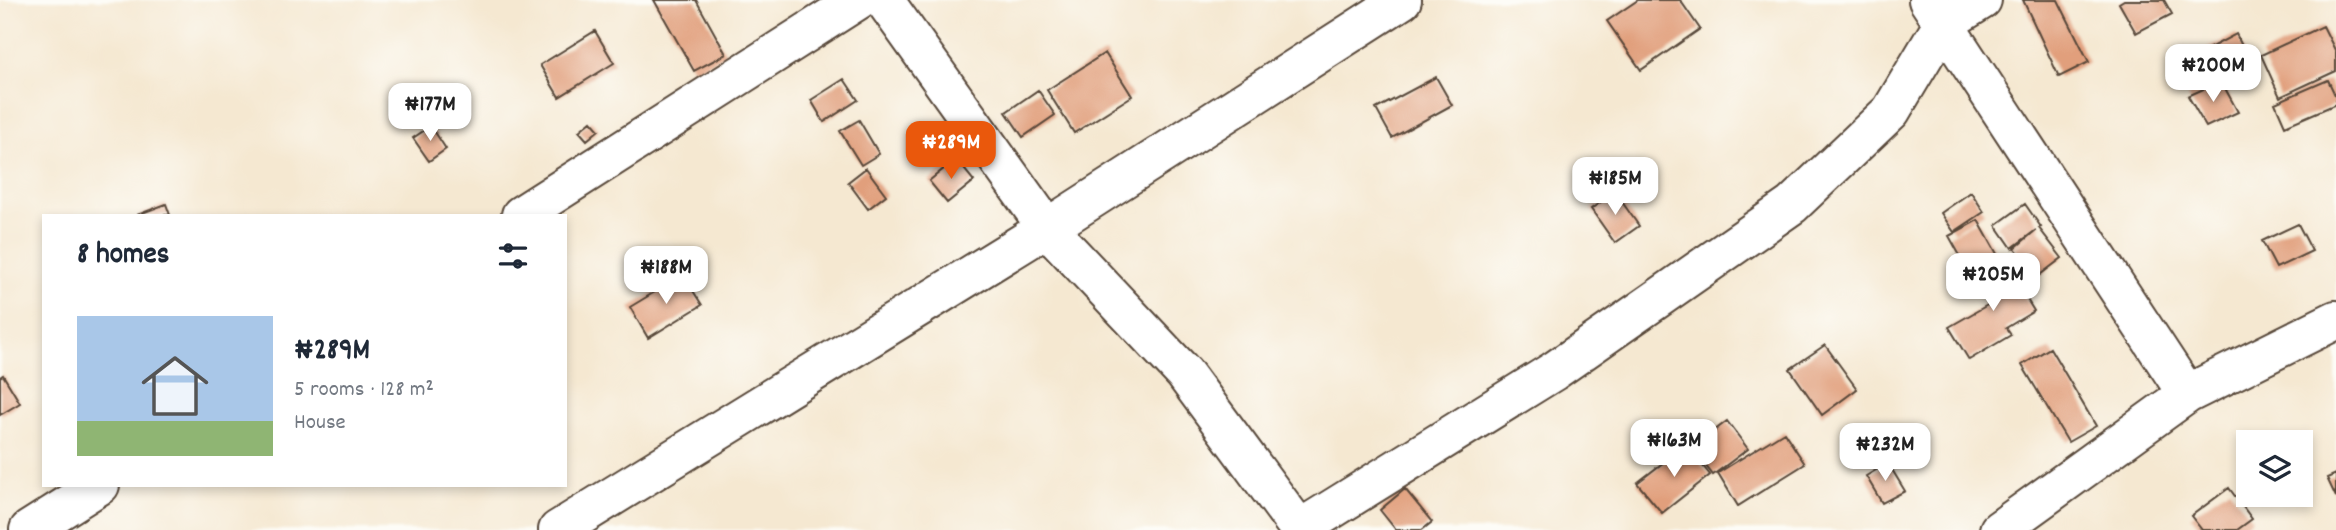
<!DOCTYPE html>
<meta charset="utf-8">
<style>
body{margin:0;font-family:Dekko,sans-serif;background:#f2f2f3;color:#1f2937;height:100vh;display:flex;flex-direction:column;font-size:26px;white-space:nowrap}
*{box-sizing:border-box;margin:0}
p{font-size:23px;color:#747a83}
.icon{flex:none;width:38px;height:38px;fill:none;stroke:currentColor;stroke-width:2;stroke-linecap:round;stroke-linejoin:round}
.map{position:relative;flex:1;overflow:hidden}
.drawer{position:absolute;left:42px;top:214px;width:525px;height:273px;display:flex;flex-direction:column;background:#fff;border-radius:0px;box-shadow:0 4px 10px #0003}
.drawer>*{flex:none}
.controls{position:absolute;left:2236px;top:430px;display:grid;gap:14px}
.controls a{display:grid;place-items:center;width:77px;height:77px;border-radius:0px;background:#fff;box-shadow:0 4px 10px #0003;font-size:35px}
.price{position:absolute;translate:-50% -60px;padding:0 16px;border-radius:14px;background:#fff;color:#222;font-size:23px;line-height:46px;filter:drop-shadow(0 2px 4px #0008)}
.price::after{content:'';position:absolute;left:50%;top:42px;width:21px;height:16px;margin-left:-10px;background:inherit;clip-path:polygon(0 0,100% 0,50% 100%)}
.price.on{background:#ea580c;color:#fff}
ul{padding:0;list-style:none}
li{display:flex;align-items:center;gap:21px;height:175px;padding:0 35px}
li span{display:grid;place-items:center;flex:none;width:196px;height:140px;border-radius:0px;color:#555}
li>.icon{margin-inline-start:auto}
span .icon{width:84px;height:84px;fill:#fffc;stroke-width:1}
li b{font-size:30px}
h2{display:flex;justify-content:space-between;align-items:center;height:84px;padding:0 35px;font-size:30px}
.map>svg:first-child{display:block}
.building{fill:#e19f7c}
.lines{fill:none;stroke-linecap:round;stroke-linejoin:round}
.street-casing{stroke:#574639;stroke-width:42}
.street{stroke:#fff;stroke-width:38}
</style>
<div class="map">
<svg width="2336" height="530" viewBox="0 0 2336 530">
<rect width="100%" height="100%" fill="#fdfcf7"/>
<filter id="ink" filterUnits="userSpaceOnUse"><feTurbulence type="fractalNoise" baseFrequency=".0143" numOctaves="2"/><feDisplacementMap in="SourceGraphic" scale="14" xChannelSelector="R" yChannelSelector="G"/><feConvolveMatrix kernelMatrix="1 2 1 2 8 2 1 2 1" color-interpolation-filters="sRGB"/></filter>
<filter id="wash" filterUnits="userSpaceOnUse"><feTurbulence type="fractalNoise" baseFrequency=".00686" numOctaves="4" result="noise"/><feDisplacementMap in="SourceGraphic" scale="28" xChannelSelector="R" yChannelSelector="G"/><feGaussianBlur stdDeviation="1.57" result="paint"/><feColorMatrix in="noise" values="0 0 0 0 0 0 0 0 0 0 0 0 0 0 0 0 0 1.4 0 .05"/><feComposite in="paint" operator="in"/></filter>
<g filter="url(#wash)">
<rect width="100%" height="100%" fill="#f5e8d1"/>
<g id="blocks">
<path class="building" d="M654,0H696L726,54L694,71Z
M1638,0H1680L1700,29L1641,70L1607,21Z
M2023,0H2058L2089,62L2059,77Z
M2124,0H2164L2172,14L2136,33L2119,3Z
M2323,26L2336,52V71L2280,97L2261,55Z
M595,31L614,63L559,97L540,65Z
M2236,34L2251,64L2217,81L2202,52Z
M1105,53L1132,96L1074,133L1047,90Z
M1436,77L1452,105L1392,138L1376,109Z
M844,79L858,100L824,122L811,100Z
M2328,80L2336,97V104L2285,126L2275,103Z
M2221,81L2238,112L2206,127L2188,96Z
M1038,90L1055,115L1023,137L1006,112Z
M859,120L879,154L861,165L840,131Z
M591,121L599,130L587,140L579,131Z
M431,126L446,149L429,161L413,138Z
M956,159L974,181L947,203L929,181Z
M866,168L886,195L868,209L848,182Z
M1615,192L1639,226L1615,243L1591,209Z
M1971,192L1984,212L1954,232L1941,213Z
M166,204L170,215H137Z
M2025,204L2041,227L2039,228L2062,258L2037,277L2015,248L2036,230L2012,248L1996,225Z
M1978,220L2001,261L1972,277L1949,236Z
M2298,224L2312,251L2276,268L2262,241Z
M2004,262L2034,311L2006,328L2011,335L1969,360L1949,327L1991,303L1976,279Z
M683,275L702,305L648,338L630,307Z
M1825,345L1857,389L1822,415L1790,369Z
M2050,348L2096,426L2068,442L2022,365Z
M3,375L20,403L0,415V377Z
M1727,421L1748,449L1713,475L1692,448Z
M1784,432L1805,464L1738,506L1718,473Z
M1686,445L1710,475L1662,513L1637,483Z
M1888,463L1905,491L1882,503L1866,476Z
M2336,474V497L2327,478Z
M2229,488L2252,519L2237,530H2202L2191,516Z
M1405,489L1432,522L1422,530H1396L1380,510Z"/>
</g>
</g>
<g filter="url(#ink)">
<use href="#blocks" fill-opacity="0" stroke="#574639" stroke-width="2"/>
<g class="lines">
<g class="street-casing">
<path id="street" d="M884,0L1047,228L1184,373L1300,530
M1928,0L2187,394
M521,215L858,0
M1300,529L1554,371L1792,205L1891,111L1943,24L1982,0
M29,530L100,485
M558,530L1047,228L1402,0
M1999,530L2187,394L2336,320"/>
</g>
<use href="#street" class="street"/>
</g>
</g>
</svg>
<div class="controls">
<a><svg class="icon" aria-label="layers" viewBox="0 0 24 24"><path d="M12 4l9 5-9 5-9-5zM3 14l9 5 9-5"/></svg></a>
</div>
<b class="price" style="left:2213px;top:104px">₦200M</b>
<b class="price" style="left:430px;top:143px">₦177M</b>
<b class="price on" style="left:951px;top:181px">₦289M</b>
<b class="price" style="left:1615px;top:217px">₦185M</b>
<b class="price" style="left:666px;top:306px">₦188M</b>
<b class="price" style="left:1993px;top:313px">₦205M</b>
<b class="price" style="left:1674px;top:479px">₦163M</b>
<b class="price" style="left:1885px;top:483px">₦232M</b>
<section class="drawer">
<h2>8 homes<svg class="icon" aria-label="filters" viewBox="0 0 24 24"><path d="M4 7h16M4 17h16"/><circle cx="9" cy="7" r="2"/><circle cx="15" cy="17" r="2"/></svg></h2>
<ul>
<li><span style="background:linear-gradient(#a9c7e8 75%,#8fb573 0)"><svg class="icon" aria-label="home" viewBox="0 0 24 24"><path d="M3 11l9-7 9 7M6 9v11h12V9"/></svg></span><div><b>₦289M</b><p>5 rooms · 128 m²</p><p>House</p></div></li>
</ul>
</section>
</div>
